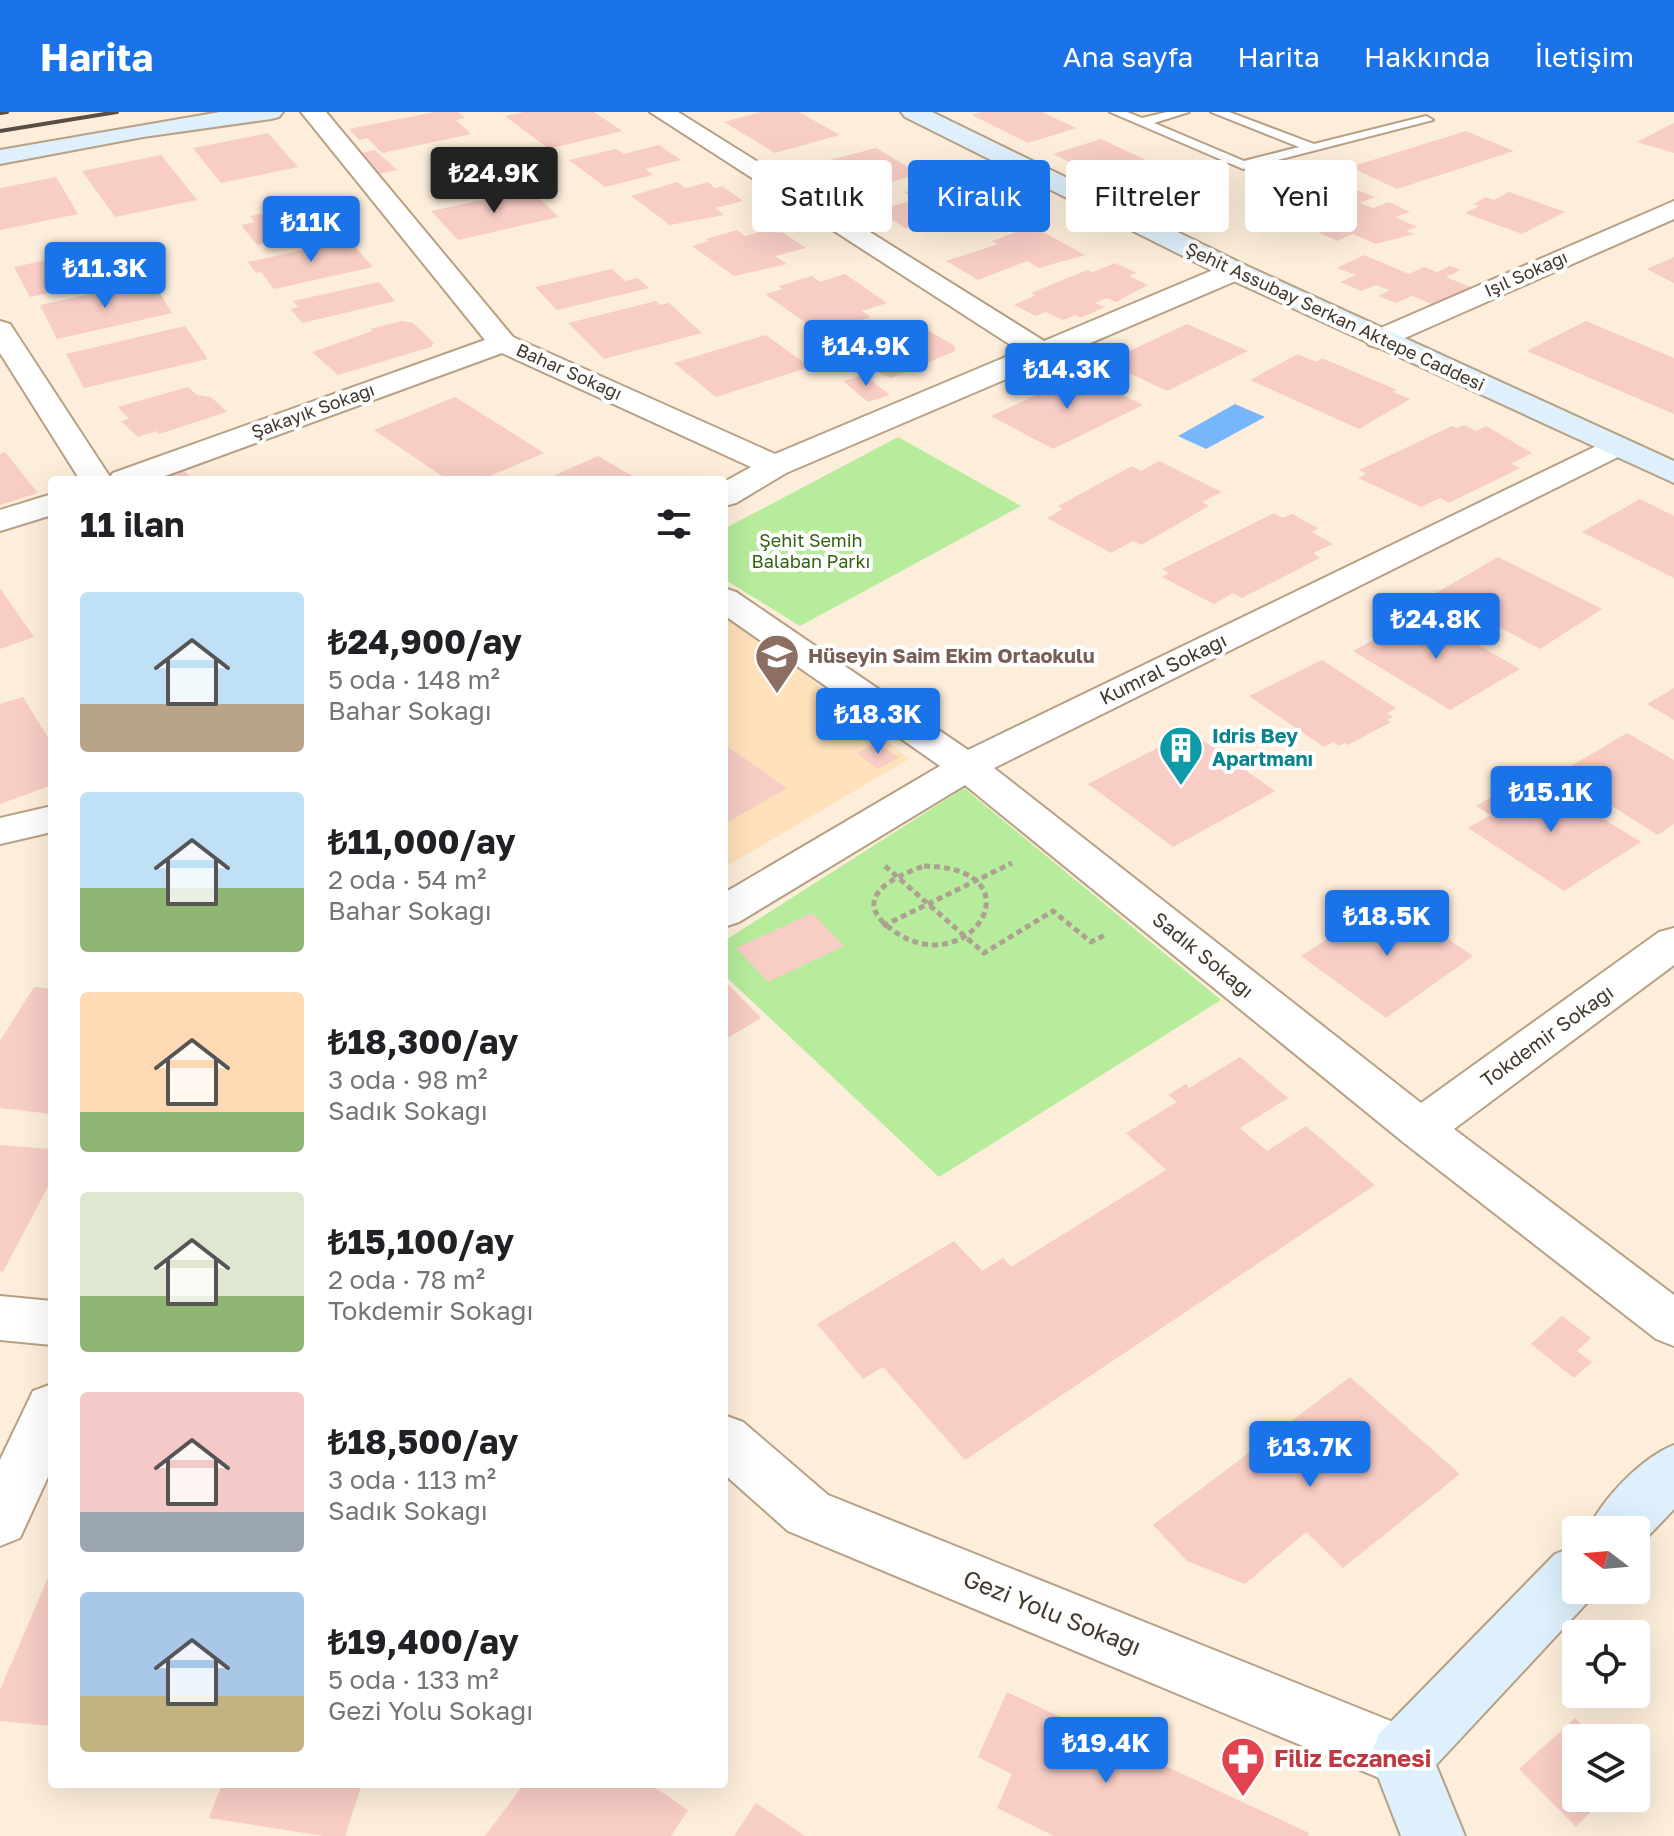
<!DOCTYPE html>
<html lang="tr">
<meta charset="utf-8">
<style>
body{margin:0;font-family:"Golos Text",sans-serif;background:#f2f2f2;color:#202124;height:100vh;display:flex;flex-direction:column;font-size:30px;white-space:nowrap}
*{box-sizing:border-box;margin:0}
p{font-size:26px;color:#757577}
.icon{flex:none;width:44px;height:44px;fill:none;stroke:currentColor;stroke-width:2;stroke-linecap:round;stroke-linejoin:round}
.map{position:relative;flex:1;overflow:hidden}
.panel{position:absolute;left:48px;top:364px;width:680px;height:1312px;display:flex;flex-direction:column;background:#fff;border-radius:8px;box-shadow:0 8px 32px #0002}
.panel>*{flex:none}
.banner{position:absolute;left:752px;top:48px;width:760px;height:72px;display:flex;gap:16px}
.needle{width:52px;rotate:286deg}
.buttons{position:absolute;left:1562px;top:1404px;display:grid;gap:16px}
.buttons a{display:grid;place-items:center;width:88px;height:88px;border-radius:8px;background:#fff;box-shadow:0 8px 32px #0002;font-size:40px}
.price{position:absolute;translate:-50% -68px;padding:0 18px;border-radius:8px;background:#1a73e8;color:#fff;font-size:26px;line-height:52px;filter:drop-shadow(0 2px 4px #0008)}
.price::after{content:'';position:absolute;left:50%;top:48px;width:24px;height:18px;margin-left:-12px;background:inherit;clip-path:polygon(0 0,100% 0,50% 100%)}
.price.current{background:#222;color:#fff}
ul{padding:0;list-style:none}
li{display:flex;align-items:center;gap:24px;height:200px;padding:0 32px}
li span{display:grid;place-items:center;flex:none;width:224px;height:160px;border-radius:8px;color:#555}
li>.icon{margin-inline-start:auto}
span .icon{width:96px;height:96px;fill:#fffc;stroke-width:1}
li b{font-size:34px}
h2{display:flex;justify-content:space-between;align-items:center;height:96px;padding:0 32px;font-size:34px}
.tag{padding:0 28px;border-radius:8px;background:#fff;box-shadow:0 8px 32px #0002;font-size:28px;line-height:72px}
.tag.current{background:#1a73e8;color:#fff}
header{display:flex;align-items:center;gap:48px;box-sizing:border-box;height:112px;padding:0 40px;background:#1a73e8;color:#fff}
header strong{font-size:38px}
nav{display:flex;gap:44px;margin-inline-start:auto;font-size:28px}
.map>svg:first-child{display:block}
.built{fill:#ffe1bb}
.green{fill:#b6ec9b}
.water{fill:#77b6fd}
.building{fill:#f7cdc5}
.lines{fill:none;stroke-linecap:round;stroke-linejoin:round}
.lane-casing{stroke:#b7a083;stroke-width:4}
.street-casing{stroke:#b7a083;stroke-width:4}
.secondary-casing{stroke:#b7a083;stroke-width:4}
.path{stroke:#aea191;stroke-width:5;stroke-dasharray:6 4;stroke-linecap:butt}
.lane{fill:#fff;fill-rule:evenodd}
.street{fill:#fff;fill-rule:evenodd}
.secondary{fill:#ddf0fb;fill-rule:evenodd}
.rail{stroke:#594e41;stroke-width:4}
.labels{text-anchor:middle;stroke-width:8;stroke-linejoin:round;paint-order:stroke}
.far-street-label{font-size:18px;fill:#42382c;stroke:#fefefe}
.far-park-label{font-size:18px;fill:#336311;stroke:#fefefe}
.education-label{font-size:20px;font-weight:bold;fill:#785e54;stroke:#fefefe;text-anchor:start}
.street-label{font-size:20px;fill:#42382c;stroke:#fefefe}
.culture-label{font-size:20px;font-weight:bold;fill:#0d838f;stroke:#fefefe;text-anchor:start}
.near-street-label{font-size:24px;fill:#42382c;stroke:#fefefe}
.near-health-label{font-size:24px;font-weight:bold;fill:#be3a42;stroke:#fefefe;text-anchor:start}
</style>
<header>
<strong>Harita</strong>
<nav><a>Ana sayfa</a><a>Harita</a><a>Hakkında</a><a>İletişim</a></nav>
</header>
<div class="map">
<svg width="1674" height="1724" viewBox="0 0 1674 1724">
<rect width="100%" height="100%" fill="#fdeedb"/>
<path class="built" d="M724,497L909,647L724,756Z"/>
<path class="green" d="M898,325L1021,394L800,514L724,467V417Z
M964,676L1221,888L939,1065L724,863V829Z"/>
<path class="water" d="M1235,292L1265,305L1206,337L1178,324Z"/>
<path class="building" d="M435,0H458L465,6L456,8L471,22L382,41L367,26L359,28L349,17Z
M524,0H594L622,19L549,37L505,4Z
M761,0H799L840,23L775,41L724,10Z
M982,0H1042L1076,16L1028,31L972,3Z
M1674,11V41L1637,30Z
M1466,19L1514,39L1397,77L1350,55Z
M268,21L298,55L221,71L193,36Z
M1101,27L1213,79L1164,96L1053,42Z
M659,33L681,48L645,57L653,63L605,75L569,48L616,37L624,42Z
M876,36L920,62L864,77L853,70L845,72L829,62L838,60L822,50Z
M375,38L397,58L375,63L353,43Z
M161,43L197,88L115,105L82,59Z
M56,65L78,102L0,118V76Z
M946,69L967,81L948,86L956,91L974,86L997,100L956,111L934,98L927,100L940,108L906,117L878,98L910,89L919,95L925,93L904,80Z
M677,70L686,76L708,70L715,76L722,74L743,89L715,96L724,103L670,113L631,84Z
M1321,75L1341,84L1357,78L1375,85L1360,91L1373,96L1389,90L1410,100L1395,105L1417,115L1406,119L1414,122L1376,132L1353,122L1337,129L1319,121L1334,115L1317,108L1304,113L1290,107L1305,101L1281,90Z
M530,78L559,105L458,128L431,99Z
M1509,80L1565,100L1522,122L1465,101L1479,94L1473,92L1486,85L1494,88Z
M321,91L342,114L257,133L241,113L255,110L250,104Z
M1032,114L1085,143L1039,156L1027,149L978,168L946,149L998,132L992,129Z
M770,117L776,121L782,120L806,136L775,144L787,152L734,164L692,134L709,129L705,127L737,118L745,124Z
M349,128L373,155L274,177L261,160L256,161L248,150Z
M121,132L140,162L30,185L14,155Z
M1364,143L1409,162L1424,155L1437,160L1450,154L1461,158L1446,165L1473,176L1437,194L1412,184L1396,191L1378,184L1390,178L1376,173L1361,179L1340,170L1356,163L1337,156Z
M1674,145V171L1647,157Z
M1115,151L1137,161L1129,164L1148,173L1116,190L1107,186L1095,191L1105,195L1080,206L1075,203L1063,208L1046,200L1036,204L1014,193L1036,183L1031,181L1087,158L1093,160Z
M612,157L625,169L638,166L649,176L557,198L535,175Z
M845,162L887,191L862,199L871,205L837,215L833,211L814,217L765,182L783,177L779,174L812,164L820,170Z
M152,169L172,201L57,227L40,193Z
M379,170L395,189L302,211L291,197L298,195L293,189Z
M656,189L660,193L669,191L702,221L604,247L568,211Z
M402,209L413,211L434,231L431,235L338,263L312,240L373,219L370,217Z
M1586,209L1674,246V302L1527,239Z
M1187,212L1248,239L1167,279L1106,250Z
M185,214L208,247L84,276L66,242Z
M920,214L955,234V239L891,266L857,250L860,248L848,242Z
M766,223L810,255L716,285L674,251Z
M1298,242L1316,250L1322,246L1397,278L1393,280L1410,287L1359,317L1250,268Z
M1081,262L1143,293L1053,337L991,304Z
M864,263L890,283L868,290L843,269Z
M188,275L197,283L211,285L227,300L159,322L156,319L138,325L121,309L129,307L118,295Z
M455,285L544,341L481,368H448L374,318Z
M1464,313L1476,319L1486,314L1532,341L1511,352L1520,356L1449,391L1440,386L1421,395L1358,366L1366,362L1359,358L1452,314L1456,316Z
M5,340L38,381L0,393V342Z
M598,344L639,368H544Z
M1159,349L1222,380L1202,390L1209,394L1141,433L1133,429L1111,441L1047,406L1063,397L1058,394L1132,354L1141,359Z
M184,359L195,368H159Z
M1640,387L1674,404V466L1582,420Z
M1274,401L1283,406L1292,402L1318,416L1312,420L1333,432L1313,441L1320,446L1242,486L1233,481L1214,492L1162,465L1169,461L1162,457Z
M1498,445L1602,497L1540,537L1436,481Z
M0,476L34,525L0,537Z
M1422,501L1520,557L1450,598L1353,539Z
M1322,548L1396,596L1387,601L1393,605L1387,608L1391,610L1348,633L1345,631L1339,634L1333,630L1324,635L1249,584Z
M1674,576V608L1647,592Z
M23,585L52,632V673L0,692V592Z
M1190,619L1275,679L1173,735L1088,672Z
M1627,621L1674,648V712L1658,723L1559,661Z
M878,630L899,646L877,657L857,641Z
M724,632L787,676L724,712Z
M1545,671L1641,730L1564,779L1468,716L1490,703L1476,694L1510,674L1524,683Z
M1389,787L1473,844L1386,906L1301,844Z
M812,801L844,834L768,870L736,836Z
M724,868L761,906L724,928Z
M34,875L52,877V1002L0,996V929Z
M1240,945L1288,986L1240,1016L1267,1039L1306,1014L1375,1073L965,1348L883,1255L863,1267L817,1212L954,1129L982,1159L1003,1146L1011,1155L1166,1058L1126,1021L1177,990L1168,983L1186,972L1189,976Z
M0,1033L52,1037V1067L3,1160L0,1159Z
M1562,1204L1591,1226L1577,1239L1592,1250L1574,1266L1531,1232Z
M1350,1265L1460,1362L1343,1456L1306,1420L1245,1472L1187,1449L1153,1413Z
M52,1456V1614L0,1609V1578Z
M1007,1580L1309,1721L1308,1724H1054L997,1696L1012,1662L978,1645Z
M1575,1606L1595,1626H1576V1686H1605L1576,1715L1519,1657Z
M222,1672H362L345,1724H324L209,1706Z
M524,1672H650L688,1698L671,1724H485Z
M756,1691L805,1724H734Z"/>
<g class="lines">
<g class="lane-casing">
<path id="lane" d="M1110,0H1127L1142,6L1167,0H1189L1154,11L1244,49L1299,35L1211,0H1229L1314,32L1426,4L1433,8L1243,57Z"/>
</g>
<g class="street-casing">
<path id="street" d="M301,0H326L513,225L775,342L1020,239L650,0H678L1044,229L1225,153L1235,151L1245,153L1249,159L1245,165L786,361L736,391L724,394V370L751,355L502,241L154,368H80L0,241V209L10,212L110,365L113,361L485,228Z
M1674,89V107L1389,233L1379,236L1369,233L1364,227L1369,221Z
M1613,326L1624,328L1629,335L1624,342L994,656L1421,991L1659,820L1674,816V853L1454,1017L1674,1183V1234L1656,1227L1403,1030L965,673L739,810L724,815V781L940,654L724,503V476L736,480L968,638Z
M52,382V403L0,419V398Z
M52,694V720L0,732V706Z
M0,1184L52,1189V1233L0,1228Z
M52,1272V1356L20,1426L0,1434V1348L33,1279Z
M724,1303L743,1310L828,1383L1423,1622L1432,1644L1423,1666L1401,1675L788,1419L724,1362Z"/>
</g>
<g class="secondary-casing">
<path id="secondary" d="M220,0H283L279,5L271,7L143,25L0,52V38Z
M901,0H932L1245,153L1674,349V371L1225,165L905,5Z
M1674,1333V1397L1637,1436L1636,1418H1588C1602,1387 1642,1345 1674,1333Z
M1576,1434V1478L1597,1480L1436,1653L1465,1724H1401L1370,1644L1379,1622L1555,1442Z"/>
</g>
<path class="path" d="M885,754L984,841L1053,799L1091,830L1105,823
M924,754C1044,756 967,875 891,817C848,785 896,764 924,754Z
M883,814L1012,751"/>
<use href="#lane" class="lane"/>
<use href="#street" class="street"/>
<use href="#secondary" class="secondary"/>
<path class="rail" d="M0,1L7,0
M0,19L117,0"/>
</g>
<defs>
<g id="school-pin" transform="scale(2.3)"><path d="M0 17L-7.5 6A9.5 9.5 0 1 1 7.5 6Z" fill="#8d6e63" stroke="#fefefe"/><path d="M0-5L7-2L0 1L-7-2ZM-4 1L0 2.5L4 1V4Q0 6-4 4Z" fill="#fff"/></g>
<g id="building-pin" transform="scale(2.3)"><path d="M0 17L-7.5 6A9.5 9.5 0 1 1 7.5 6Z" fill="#0f9aa8" stroke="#fefefe"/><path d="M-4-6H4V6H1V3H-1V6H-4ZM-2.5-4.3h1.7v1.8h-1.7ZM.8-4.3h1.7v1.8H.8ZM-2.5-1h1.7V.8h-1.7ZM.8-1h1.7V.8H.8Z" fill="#fff"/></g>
<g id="pharmacy-pin" transform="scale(2.3)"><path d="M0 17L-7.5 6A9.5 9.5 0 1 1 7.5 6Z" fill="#e0444e" stroke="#fefefe"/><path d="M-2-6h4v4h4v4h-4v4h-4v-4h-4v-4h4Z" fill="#fff"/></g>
</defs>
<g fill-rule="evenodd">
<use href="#school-pin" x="777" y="544"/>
<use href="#building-pin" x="1181" y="636"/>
<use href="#pharmacy-pin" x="1243" y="1647"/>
</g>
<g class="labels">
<g class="far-street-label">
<text transform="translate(1526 162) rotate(-24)" y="6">Işıl Sokağı</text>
<text transform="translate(1335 205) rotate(25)" y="6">Şehit Assubay Serkan Aktepe Caddesi</text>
<text transform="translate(569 260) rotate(24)" y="6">Bahar Sokağı</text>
<text transform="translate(313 299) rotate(-20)" y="6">Şakayık Sokağı</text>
</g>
<g class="far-park-label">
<text x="811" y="435">Şehit Semih<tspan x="811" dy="21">Balaban Parkı</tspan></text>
</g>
<g class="education-label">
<text x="808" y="551">Hüseyin Saim Ekim Ortaokulu</text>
</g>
<g class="street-label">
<text transform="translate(1163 557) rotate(-26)" y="7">Kumral Sokağı</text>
<text transform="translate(1203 843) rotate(39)" y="7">Sadık Sokağı</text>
<text transform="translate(1547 924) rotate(-36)" y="7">Tokdemir Sokağı</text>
</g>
<g class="culture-label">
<text x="1212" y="631">Idris Bey<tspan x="1212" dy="23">Apartmanı</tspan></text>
</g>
<g class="near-street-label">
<text transform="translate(1052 1501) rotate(22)" y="8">Gezi Yolu Sokağı</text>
</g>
<g class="near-health-label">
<text x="1274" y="1655">Filiz Eczanesi</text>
</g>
</g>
</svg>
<div class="buttons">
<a><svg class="needle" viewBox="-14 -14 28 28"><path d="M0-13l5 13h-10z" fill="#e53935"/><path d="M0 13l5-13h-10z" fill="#757577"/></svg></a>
<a><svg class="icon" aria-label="locate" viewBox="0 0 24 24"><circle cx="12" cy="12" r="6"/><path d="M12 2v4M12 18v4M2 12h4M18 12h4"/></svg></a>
<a><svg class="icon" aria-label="layers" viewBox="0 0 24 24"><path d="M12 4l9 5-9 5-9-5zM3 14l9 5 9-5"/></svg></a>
</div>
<b class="price current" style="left:494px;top:103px">₺24.9K</b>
<b class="price" style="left:311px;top:152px">₺11K</b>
<b class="price" style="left:105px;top:198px">₺11.3K</b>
<b class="price" style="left:866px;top:276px">₺14.9K</b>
<b class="price" style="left:1067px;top:299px">₺14.3K</b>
<b class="price" style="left:1436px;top:549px">₺24.8K</b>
<b class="price" style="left:878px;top:644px">₺18.3K</b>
<b class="price" style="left:1551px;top:722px">₺15.1K</b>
<b class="price" style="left:1387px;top:846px">₺18.5K</b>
<b class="price" style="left:1310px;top:1377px">₺13.7K</b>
<b class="price" style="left:1106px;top:1673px">₺19.4K</b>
<div class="banner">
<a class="tag">Satılık</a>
<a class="tag current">Kiralık</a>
<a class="tag">Filtreler</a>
<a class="tag">Yeni</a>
</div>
<section class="panel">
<h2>11 ilan<svg class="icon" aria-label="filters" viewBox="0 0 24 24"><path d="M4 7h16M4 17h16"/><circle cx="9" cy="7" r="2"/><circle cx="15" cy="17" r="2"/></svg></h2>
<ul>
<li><span style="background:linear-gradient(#bfe0f5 70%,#b9a48a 0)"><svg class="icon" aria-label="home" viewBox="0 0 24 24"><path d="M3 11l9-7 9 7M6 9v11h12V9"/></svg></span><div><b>₺24,900/ay</b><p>5 oda · 148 m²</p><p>Bahar Sokağı</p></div></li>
<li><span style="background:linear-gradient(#bfe0f5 60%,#8fb573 0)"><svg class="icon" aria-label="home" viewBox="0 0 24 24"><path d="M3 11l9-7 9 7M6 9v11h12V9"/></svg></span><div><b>₺11,000/ay</b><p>2 oda · 54 m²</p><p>Bahar Sokağı</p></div></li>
<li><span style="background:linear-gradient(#ffd9b3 75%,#8fb573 0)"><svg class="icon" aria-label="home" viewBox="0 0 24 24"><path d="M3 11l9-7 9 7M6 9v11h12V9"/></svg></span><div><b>₺18,300/ay</b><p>3 oda · 98 m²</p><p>Sadık Sokağı</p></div></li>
<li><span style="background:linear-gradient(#dfe7d0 65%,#8fb573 0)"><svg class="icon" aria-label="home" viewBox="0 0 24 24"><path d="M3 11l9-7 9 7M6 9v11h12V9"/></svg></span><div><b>₺15,100/ay</b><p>2 oda · 78 m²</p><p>Tokdemir Sokağı</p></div></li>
<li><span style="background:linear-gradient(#f6c9c9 75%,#9aa5b1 0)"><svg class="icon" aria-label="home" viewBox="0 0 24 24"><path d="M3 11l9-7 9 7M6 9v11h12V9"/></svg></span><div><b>₺18,500/ay</b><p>3 oda · 113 m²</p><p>Sadık Sokağı</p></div></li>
<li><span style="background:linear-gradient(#a9c7e8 65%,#c2b280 0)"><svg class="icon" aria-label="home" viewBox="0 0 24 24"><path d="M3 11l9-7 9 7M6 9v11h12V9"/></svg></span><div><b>₺19,400/ay</b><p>5 oda · 133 m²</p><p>Gezi Yolu Sokağı</p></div></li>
</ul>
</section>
</div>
